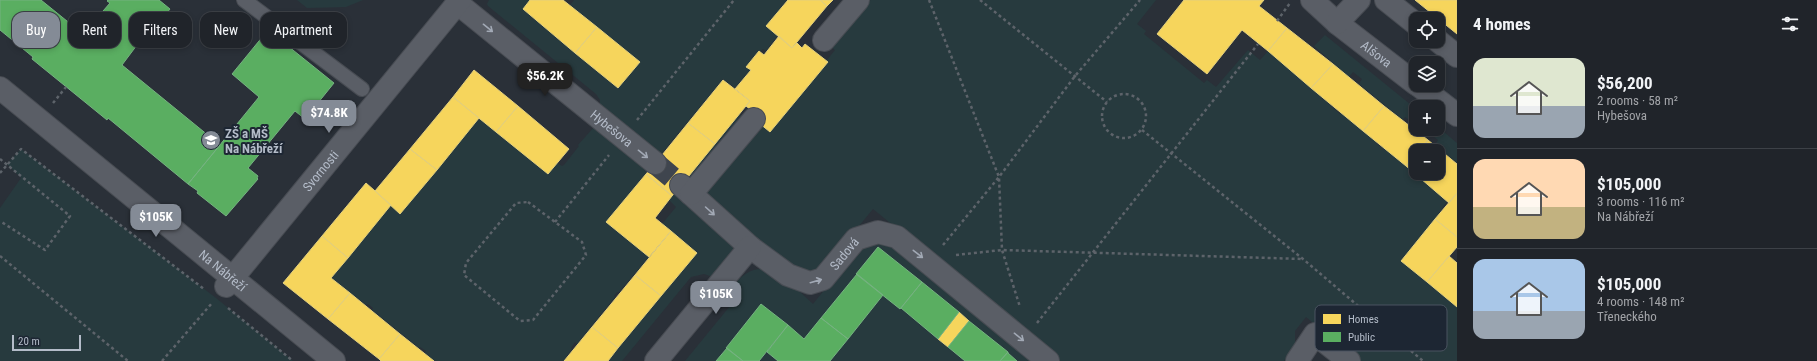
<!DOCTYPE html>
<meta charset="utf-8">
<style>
body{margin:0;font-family:"Roboto Condensed",sans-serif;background:#2d3036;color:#f1f3f6;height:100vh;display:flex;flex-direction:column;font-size:15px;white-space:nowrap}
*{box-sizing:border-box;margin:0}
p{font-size:13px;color:#a2a4a8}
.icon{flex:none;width:22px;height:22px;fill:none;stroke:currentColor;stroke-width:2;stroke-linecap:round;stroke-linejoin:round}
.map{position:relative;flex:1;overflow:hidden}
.side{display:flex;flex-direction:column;background:#20242a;width:360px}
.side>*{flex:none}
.guide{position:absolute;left:12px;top:12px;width:380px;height:36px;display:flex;gap:8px}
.fabs{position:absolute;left:1409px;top:12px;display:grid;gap:8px}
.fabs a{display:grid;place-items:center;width:36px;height:36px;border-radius:8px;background:#20242a;box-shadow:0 2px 6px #0003,0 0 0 1px #3d4147;font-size:20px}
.scale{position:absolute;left:12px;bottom:10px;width:69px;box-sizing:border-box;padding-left:4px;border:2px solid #b4bcc9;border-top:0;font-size:11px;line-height:14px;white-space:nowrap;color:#b4bcc9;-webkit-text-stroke:3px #1d2633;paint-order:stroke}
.price{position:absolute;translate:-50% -34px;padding:0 9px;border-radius:8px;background:#848b96;color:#fff;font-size:13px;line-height:26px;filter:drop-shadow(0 1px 2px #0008)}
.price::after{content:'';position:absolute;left:50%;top:24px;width:12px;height:9px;margin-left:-6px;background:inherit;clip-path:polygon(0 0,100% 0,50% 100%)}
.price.current{background:#222;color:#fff}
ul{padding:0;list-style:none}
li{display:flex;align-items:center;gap:12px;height:100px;padding:0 16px}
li+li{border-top:1px solid #3d4147}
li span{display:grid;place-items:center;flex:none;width:112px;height:80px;border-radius:12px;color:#555}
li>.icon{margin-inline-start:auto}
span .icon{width:48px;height:48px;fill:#fffc;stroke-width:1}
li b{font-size:17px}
h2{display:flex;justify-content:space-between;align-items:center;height:48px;padding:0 16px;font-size:17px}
.pill{padding:0 14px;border-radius:12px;background:#20242a;box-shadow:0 2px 6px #0003,0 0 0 1px #3d4147;font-size:14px;line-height:36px}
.pill.current{background:#848b96;color:#fff}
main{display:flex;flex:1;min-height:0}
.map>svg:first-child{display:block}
.green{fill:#273a3e}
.homes{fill:#f6d55c;stroke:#e2ce7d}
.public{fill:#5aae61;stroke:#75b280}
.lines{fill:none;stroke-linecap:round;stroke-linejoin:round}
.street-tunnel{stroke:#3f454e;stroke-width:22;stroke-dasharray:22 11;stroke-linecap:butt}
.lane-casing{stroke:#484c53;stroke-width:16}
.street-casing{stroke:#484c53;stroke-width:24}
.path{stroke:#5d636a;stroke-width:2.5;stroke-dasharray:3 3;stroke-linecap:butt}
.lane{stroke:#5a5e66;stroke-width:14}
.street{stroke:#5a5e66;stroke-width:22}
.oneway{stroke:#a2a9b5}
.labels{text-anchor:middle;stroke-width:4;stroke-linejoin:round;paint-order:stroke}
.street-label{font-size:13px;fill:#b4bcc9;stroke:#1d2633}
.poi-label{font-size:13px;font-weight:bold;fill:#b4bcc9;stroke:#1d2633;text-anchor:start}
.key{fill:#1d2633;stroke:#4a5360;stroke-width:1}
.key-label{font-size:11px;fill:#b4bcc9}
</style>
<main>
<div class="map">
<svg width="1457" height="361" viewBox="0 0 1457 361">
<rect width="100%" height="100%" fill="#2a3038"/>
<path class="green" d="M297,0H363L346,7L307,8Z
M489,0H530L523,9L592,67L639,61L570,5L574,0H787L766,26L778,35L766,51L763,49L750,61L751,69L735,88L723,79L658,158L600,107V100L596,94L488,6L487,4Z
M871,0H1156L1137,24L1146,31L1144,34L1204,83L1207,80L1216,87L1248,50L1260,60L1268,51L1312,88L1340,114L1341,113L1377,142L1376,143L1381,147L1382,146L1448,200L1435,219L1401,260L1457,306V361H1360L1306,317L1295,331V347L1284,361H1060L873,209L826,266C812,275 806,274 792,267L685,180L739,114L751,123L755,118L770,131L835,50L829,45L865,3Z
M1325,35L1416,109V123L1412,127L1409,125L1411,122L1405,117L1403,120L1359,84L1362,79L1353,72L1349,77L1314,46Z
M479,117L562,166L564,165L579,146L578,145L595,126L649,169L607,222L649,257L619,292H617L614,296L615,297L577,344L575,342L571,348L572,349L563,361H434L425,353L426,351L420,347L419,348L372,310L373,308L368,304L366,305L331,278L390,204Z
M1438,127L1457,143V163L1435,145L1438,140L1424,129H1438Z
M21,149L216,298L293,361H0V208L21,178L7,164Z
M676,191L733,243V253L713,277L704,274L691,277L622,361H607L697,252L662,224L676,207L669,200Z
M884,240L1038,361H685L730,306L731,298L729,291C734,285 740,277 747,273C771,258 796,289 813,304L859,247Z"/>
<path class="homes" d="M530,0H563L597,27L575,53L523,9Z
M788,0H820L827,6L792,48L766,26Z
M820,0H833L827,6Z
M1184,0H1264L1259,6L1287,28L1268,51L1242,30L1207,74L1157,34Z
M1415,0H1457V34Z
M597,27L640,62L618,88L575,53Z
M1287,28L1333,64L1311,88L1268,51Z
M779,36L792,48L797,43L802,48L805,44L828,62L770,132L748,114L751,110L746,106L750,101L735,89L751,70L746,67L759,51L764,55Z
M1333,64L1384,106L1363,131L1311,88Z
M474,70L518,106L496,132L453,97Z
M723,80L750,101L715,144L688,123Z
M453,97L479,118L437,170L410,149Z
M518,106L569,149L548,174L496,132Z
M1384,106L1428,140L1419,151H1416V154L1406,166L1363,131Z
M688,123L715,144L684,182L658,160Z
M1428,140L1457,164V193L1449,203L1406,166L1416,154V173H1438V151H1419Z
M410,149L437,170L400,214L375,191Z
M658,160L684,182L672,196L646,174Z
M646,174L672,196L655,218L671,231L649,257L606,222Z
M366,183L391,205L348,258L322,236Z
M1457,193V237L1435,219Z
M1435,219L1457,237V247L1427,282L1401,261Z
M671,231L697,253L661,296L635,275Z
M322,236L348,258L331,278L350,293L328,319L283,283Z
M1449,256L1457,263V307L1427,282Z
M635,275L661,296L618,348L592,327Z
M350,293L400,334L379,359L328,319Z
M959,312L969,321L948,347L938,339Z
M592,327L618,348L608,361H564Z
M400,334L434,361H381L379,359Z"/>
<path class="public" d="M0,0H41L83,34L110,3L107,1L108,0H159L170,9L149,35L146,33L122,65L220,145L188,184L108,118L107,120L32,59L33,57L0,30Z
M268,30L334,83L305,119L295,111L248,168L258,176L257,178L258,179L226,216L197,193L198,191L188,184L259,97L232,74Z
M878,247L922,282L900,309L856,274Z
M857,274L883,295L848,339L821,318Z
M922,282L959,312L938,339L901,308Z
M761,304L788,325L759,361H743L726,348Z
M821,318L848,339L830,361H778L767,352L788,325L804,339Z
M969,321L1008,352L1000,361H965L948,347Z
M727,348L743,361H716Z
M1008,352V353L1017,361H1000Z"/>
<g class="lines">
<path class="street-tunnel" d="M655,163L681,185"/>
<g class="lane-casing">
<path id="lane" d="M244,0L362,89"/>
</g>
<g class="street-casing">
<g id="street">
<path id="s1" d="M1312,0L1337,23L1416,84"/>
<path d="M1386,0L1416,24"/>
<path id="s2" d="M457,3L655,163"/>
<path d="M1337,23L1359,0"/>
<path d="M824,40L858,0"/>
<path d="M1438,41L1457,56"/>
<path d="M1418,85L1457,115"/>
<path id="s3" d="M0,88L334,361"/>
<path id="s4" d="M681,185L750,247L788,275L810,283L823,279L856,239L878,232L897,237L1048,361"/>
<path d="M691,194L754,119"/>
<path id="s5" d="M226,286L460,0"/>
<path d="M656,361L750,247"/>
<path d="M1297,361L1315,334L1349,361"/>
</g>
</g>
<path class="path" d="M929,0L999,177L1002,250L1020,307
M980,0L1107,102
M1277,21L1290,3
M1102 116a22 22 0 1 1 44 0a22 22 0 1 1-44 0Z
M53,103L66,87
M637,120L734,0
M1142,130L1303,259L1423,361
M0,159L70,216L45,250L0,221
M0,173L21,149L204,289
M528,202L582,242L586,255L533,320L520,321L464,275L466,263L516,203Z
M555,222L609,155
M943,245L999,177L1075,76L1140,0
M956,255L1002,250L1303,259
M0,256L128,361
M228,308L293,361
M1037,323L1258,44
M162,361L212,303"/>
<use href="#lane" class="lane"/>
<use href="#street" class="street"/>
</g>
<defs><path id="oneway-shaft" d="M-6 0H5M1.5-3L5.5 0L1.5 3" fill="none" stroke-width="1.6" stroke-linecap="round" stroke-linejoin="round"/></defs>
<g class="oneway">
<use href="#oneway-shaft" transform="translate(488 28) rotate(39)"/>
<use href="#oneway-shaft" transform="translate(643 154) rotate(39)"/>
<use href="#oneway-shaft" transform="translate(710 211) rotate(42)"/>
<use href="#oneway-shaft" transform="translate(918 254) rotate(38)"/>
<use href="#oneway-shaft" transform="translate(816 281) rotate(-16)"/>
<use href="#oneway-shaft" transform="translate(1019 337) rotate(39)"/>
</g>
<defs>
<g id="school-disc" transform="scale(1)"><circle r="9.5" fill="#848b96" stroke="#1d2633"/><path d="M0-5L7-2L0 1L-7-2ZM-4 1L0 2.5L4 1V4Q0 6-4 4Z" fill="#fff"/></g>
</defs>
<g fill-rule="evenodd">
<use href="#school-disc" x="211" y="140"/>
</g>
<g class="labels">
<g class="street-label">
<text dy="5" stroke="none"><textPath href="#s1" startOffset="84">Alšova</textPath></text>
<text dy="5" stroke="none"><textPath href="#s2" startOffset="199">Hybešova</textPath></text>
<text dy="5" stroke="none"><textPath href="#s5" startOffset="149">Svornosti</textPath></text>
<text dy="5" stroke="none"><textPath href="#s4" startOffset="210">Sadová</textPath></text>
<text dy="5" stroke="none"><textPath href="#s3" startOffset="288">Na Nábřeží</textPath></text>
</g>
<g class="poi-label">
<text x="225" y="138">ZŠ a MŠ<tspan x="225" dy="15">Na Nábřeží</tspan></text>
</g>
</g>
<rect x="1315" y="305" width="132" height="46" rx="6" class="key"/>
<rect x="1323" y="314" width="18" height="10" fill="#f6d55c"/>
<rect x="1323" y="332" width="18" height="10" fill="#5aae61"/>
<g class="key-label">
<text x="1348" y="323">Homes</text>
<text x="1348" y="341">Public</text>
</g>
</svg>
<div class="fabs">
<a><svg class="icon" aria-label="locate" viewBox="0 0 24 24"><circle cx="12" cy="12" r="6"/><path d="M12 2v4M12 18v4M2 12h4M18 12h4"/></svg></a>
<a><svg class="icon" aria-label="layers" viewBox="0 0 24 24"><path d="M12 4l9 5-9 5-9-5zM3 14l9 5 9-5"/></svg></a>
<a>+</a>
<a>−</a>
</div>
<div class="scale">20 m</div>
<b class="price current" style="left:545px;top:97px">$56.2K</b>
<b class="price" style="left:329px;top:134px">$74.8K</b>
<b class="price" style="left:156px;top:238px">$105K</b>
<b class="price" style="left:716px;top:315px">$105K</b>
<div class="guide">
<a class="pill current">Buy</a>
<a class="pill">Rent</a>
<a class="pill">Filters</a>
<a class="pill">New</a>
<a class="pill">Apartment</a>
</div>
</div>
<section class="side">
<h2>4 homes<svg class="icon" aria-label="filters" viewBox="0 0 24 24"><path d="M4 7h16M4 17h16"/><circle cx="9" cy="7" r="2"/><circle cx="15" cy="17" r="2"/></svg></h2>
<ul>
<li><span style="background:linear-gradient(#dfe7d0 60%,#9aa5b1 0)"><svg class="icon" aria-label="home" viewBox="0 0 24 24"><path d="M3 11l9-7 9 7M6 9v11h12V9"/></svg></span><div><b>$56,200</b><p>2 rooms · 58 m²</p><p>Hybešova</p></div></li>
<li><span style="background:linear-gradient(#ffd9b3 60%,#c2b280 0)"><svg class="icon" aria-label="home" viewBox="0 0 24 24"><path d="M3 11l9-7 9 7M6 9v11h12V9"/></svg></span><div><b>$105,000</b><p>3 rooms · 116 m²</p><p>Na Nábřeží</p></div></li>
<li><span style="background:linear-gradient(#a9c7e8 65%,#9aa5b1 0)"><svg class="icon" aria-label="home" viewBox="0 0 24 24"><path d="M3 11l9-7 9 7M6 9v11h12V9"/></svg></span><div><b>$105,000</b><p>4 rooms · 148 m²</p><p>Třeneckého</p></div></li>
</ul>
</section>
</main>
